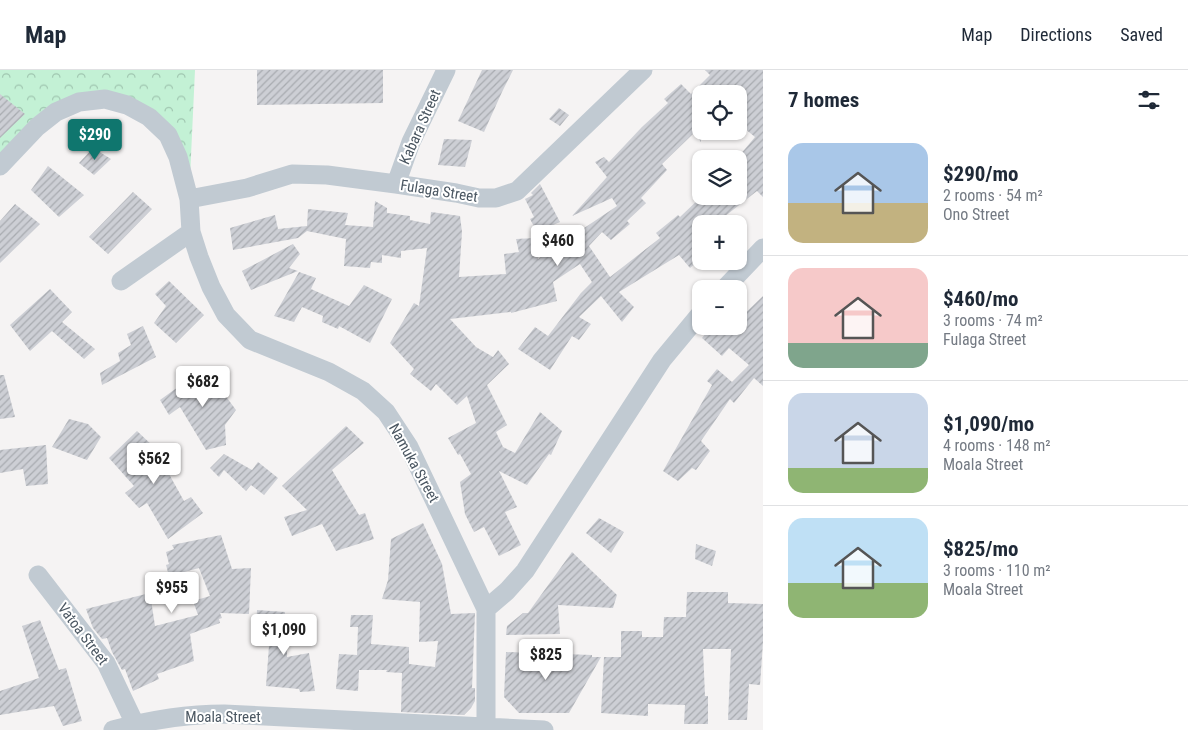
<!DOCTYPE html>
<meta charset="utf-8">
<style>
body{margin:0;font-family:"Roboto Condensed",sans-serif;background:#f6f6f7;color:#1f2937;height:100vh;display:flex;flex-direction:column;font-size:19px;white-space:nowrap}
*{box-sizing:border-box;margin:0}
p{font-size:16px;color:#747a83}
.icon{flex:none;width:28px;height:28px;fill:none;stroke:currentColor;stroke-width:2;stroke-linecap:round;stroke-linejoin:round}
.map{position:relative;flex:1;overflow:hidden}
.side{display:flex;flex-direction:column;background:#fff;width:425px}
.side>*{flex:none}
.buttons{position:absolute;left:692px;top:15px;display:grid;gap:10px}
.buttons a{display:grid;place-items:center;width:55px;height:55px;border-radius:10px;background:#fff;box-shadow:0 1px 4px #0004;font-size:25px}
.price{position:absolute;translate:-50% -42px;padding:0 11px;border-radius:5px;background:#fff;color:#222;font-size:16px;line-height:32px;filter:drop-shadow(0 1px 2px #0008)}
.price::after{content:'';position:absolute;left:50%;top:30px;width:15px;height:11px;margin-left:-8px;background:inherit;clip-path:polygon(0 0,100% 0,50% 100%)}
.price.current{background:#0f766e;color:#fff}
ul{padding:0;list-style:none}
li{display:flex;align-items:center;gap:15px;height:125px;padding:0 25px}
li+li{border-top:1px solid #e0e1e3}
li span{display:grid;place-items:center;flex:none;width:140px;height:100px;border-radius:15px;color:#555}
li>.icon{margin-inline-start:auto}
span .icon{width:60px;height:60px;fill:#fffc;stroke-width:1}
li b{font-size:21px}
h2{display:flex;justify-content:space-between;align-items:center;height:60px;padding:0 25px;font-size:21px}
header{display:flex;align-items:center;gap:30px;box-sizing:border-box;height:70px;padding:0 25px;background:#fff;border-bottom:1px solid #e0e1e3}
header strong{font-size:24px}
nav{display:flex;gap:28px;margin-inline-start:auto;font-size:18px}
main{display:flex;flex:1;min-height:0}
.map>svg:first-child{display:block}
.park{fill:url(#park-crowns)}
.building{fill:url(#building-hatch);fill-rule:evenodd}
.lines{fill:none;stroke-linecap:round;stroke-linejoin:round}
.minor{stroke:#c1cad2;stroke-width:19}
.labels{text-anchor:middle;stroke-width:4;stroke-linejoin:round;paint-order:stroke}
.street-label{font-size:15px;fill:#4a5661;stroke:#fff}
</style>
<header>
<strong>Map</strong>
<nav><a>Map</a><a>Directions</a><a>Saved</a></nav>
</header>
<main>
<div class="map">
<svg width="763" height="660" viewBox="0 0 763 660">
<defs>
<pattern id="park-crowns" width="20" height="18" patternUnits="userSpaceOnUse" patternTransform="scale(1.25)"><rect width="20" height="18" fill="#c3f1d5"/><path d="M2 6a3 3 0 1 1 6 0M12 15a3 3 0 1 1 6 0" fill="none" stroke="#a0c6b0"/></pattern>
<pattern id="building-hatch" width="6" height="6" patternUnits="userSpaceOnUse" patternTransform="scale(1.25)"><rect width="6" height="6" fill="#cdcfd5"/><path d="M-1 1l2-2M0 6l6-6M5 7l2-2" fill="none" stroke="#a8abb0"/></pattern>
</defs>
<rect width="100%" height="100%" fill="#f5f3f3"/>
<path class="park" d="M0,0H195L189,129L173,64L127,36L68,41L0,101Z"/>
<path class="building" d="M257,0H383V33L257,35Z
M482,0H513L502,22L484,62L458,51Z
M705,0H763V127L757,121L724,147L730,154H701V188L690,198L679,185L619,222L634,237L622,252L601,226L579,247L591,254L579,270L572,266L550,300L518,279L535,257L548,266L581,223L592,212L580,194L553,212L557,231L511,243V242L450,249L476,277L493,287L498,280L509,294L487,315L507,355L496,362L503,377L515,383L540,342L562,361L551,385L549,384L527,415L499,401L517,437L505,442L521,475L499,486L484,457L474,462L465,444L460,412L471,404L460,384L458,385L448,368L476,353L467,326L457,335L436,314L431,321L410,304L414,299L390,273L414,233L419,236L427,178L401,181V188L382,185V193L371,192L370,198L344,196L346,169L307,161L298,168L233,180L230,158L275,145L278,159L307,156L308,139L348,143L345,155L373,157L375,131L387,138V143L410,146V150L430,154L431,142L460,146L462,162L459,207L506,204L504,184L519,182L516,169L535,168L538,189L617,136L612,128L572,146L607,107L595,92L604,87L609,92L642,57L668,33L664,29L681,14L691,24L710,5ZM701,24H739V54L755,67L739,86V126H716L709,132L702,126L680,147L678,145L656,163L660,168L610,207L589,176L602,162L611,170L630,154L627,151L646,133L641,128L667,100L662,94L694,63L701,72Z
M0,24L25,44L0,68Z
M559,38L569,45L560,56L549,49Z
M444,69L472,70L465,97L438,95Z
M93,78L111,89L94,105L79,93Z
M48,96L84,125L59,147L31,120Z
M540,114L560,152L537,162L530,149L534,147L525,129L533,125L531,123Z
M133,122L152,139L108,184L89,167Z
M15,134L40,154L0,193V151Z
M293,174L300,184L289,198L298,201L251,220L242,201Z
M299,202L316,208L311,219L349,236L364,215L392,229L370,273L339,256L338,259L322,252L323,246L302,237L294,252L274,246Z
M169,211L204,245L176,273L154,253L166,236L155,224Z
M50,219L72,242L62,252L95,279L84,289L52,261L30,281L10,255Z
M763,226V316L754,308L734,333L730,329L701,371L710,381L696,400L692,398L678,411L663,401L712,315L707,311L717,299L732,312L749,295L729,278L722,286L702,268L711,257L718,261L723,256H739V249Z
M143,256L156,287L102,315L100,303L120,291L118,283L131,275L127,264Z
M207,296L218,312L216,313L236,340L225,355L226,375L206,380L180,337L169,345L160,330Z
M0,305H4L15,347L0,349Z
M69,349L88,354L101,367L87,390L52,377Z
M346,356L364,373L332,400L359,445L365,443L374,469L336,481L322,454L292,466L284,447L307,440L282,416Z
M137,361L154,377L184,431L191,427L203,443L168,469L147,433L139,438L125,423L134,416L109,388Z
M46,375L48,414L26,416L23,399L0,403V380Z
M224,384L252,400L258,392L278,408L264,425L251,415L246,421L224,400L219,407L210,398Z
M599,448L624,462L611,483L586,463Z
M423,453L442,494L451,544L475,543L472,618H475V631L471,638L464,645L401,642L402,603L386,602L387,600H359L358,621L336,619L339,584L357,585L358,557H350L351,545H373L371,574L409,577V594L435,597L438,571L419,572L420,532L382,529L388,510L391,469Z
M221,465L232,499L251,498L249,544L220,543L222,548L219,549L220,553L190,564L194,591L157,604L159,609L133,621L125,599L122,600L112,582L107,568L102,569L93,558L86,539L150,523L155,556L198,545L193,531L210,526L199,498L169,506L166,495L169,494L166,482L174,479L172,475Z
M696,474L716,481L712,496L695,489Z
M572,482L617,525L613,538L558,535L560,564L506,565L507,556L523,543H528Z
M687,522H728V533L763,534V572L760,615L749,614L747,650H728L731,579H703L705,626H708V654H684L685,635L648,634V646L601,643L604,587H621V561H642V567H663L664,547H686Z
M257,540L285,542L283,570L287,571V587L309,583L315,621L300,622L299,619L266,616L270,562L256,560Z
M40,550L59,600L66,598L82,651L63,656L54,636L0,645V621L39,608L22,556Z
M506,582L592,585V587H601L569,643H519L504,627Z"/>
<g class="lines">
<path class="minor" d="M0,96L37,57L56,42L79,32L105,29L127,35L149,47L168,65L178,87L189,129L191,162L199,187L211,217L226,245L250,270L329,302L363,321L386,342L409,377L486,539V658
M396,114L411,72L446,0
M189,129L247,118L292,104L327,105L396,114L456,123L479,128H496L517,121L643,0
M121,211L191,162
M724,219L763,178
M38,505L106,593L135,654
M486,539L507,521L525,501L662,290L701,243
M113,660C150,650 186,644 224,644L544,660"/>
</g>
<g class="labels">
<g class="street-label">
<text transform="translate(420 57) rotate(-66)" y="5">Kabara Street</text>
<text transform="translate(439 121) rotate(9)" y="5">Fulaga Street</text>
<text transform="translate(414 393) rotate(61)" y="5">Namuka Street</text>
<text transform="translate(83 564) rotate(53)" y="5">Vatoa Street</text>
<text x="223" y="652">Moala Street</text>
</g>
</g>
</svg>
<div class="buttons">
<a><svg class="icon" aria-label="locate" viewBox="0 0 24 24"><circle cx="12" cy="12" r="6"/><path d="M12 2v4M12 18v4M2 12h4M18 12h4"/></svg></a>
<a><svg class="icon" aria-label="layers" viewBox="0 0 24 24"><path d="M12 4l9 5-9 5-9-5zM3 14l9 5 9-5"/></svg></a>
<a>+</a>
<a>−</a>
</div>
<b class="price current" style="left:95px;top:91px">$290</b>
<b class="price" style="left:558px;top:197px">$460</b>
<b class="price" style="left:203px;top:338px">$682</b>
<b class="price" style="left:154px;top:415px">$562</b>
<b class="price" style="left:172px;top:544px">$955</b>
<b class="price" style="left:284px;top:586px">$1,090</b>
<b class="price" style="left:546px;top:611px">$825</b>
</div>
<section class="side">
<h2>7 homes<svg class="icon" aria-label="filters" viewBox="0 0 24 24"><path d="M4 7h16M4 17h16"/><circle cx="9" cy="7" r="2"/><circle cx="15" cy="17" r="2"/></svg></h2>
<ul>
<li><span style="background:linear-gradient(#a9c7e8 60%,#c2b280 0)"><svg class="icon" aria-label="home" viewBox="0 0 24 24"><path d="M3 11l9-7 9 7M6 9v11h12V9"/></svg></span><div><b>$290/mo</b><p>2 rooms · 54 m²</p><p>Ono Street</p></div></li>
<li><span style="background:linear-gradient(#f6c9c9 75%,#7fa58c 0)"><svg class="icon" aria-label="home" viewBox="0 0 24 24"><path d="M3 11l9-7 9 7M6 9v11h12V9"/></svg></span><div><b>$460/mo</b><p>3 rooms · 74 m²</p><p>Fulaga Street</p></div></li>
<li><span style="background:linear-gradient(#c9d6e8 75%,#8fb573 0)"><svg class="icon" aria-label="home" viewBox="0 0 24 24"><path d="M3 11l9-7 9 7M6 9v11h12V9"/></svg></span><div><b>$1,090/mo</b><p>4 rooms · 148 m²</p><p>Moala Street</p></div></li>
<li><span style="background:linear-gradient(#bfe0f5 65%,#8fb573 0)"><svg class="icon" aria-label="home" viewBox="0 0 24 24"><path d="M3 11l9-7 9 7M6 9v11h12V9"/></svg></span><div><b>$825/mo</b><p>3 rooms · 110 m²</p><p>Moala Street</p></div></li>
</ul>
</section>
</main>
